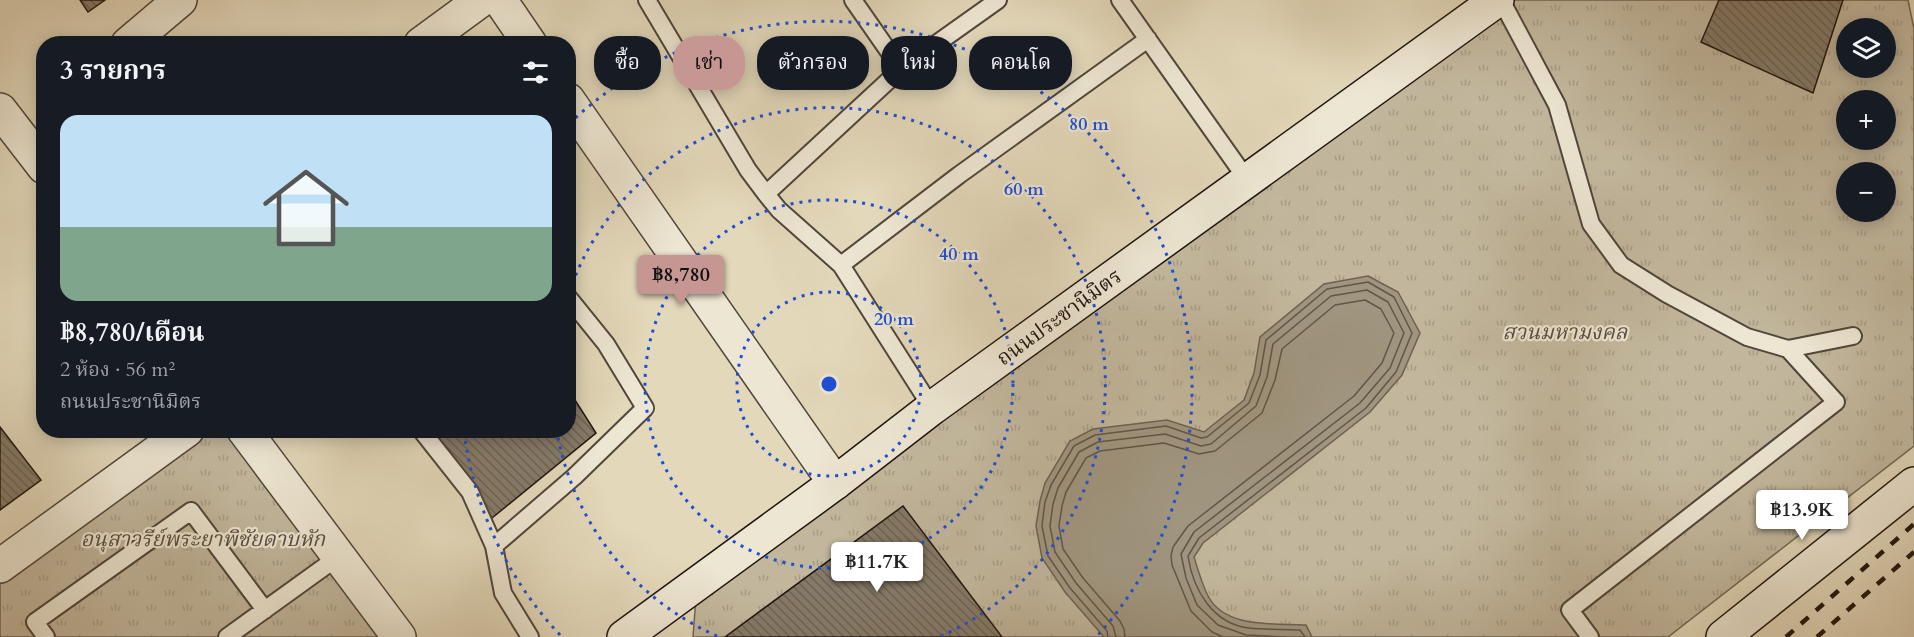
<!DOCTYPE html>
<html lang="th">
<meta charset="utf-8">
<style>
body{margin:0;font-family:Cardo,"Noto Serif Thai",serif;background:#242831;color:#f1f3f6;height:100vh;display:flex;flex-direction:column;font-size:22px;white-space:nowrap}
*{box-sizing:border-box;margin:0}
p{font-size:20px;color:#9ea1a6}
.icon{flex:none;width:33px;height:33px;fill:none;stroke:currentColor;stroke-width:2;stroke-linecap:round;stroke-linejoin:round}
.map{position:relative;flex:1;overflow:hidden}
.details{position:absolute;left:36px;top:36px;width:540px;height:402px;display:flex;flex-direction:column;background:#171b24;border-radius:24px;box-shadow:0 3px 15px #0003}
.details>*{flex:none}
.top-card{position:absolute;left:594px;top:36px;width:570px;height:54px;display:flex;gap:12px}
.fabs{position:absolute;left:1836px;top:18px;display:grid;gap:12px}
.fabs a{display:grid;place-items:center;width:60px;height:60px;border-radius:50%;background:#171b24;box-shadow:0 3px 15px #0003;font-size:30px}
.price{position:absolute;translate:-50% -51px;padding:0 14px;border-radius:6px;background:#fff;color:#222;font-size:20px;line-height:39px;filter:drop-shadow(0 2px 3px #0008)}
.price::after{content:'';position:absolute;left:50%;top:36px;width:18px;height:14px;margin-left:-9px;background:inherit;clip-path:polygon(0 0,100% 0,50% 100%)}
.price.current{background:#c59692;color:#111}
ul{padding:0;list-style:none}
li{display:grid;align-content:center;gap:12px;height:318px;padding:0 24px}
li span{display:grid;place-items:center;height:186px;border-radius:18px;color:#555}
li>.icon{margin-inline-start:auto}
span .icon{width:108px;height:108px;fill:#fffc;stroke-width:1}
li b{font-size:26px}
h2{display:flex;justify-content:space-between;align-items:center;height:72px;padding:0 24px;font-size:26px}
.tag{padding:0 21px;border-radius:24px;background:#171b24;box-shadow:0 3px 15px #0003;font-size:21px;line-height:54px}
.tag.current{background:#c59692;color:#111}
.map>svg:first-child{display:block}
.park{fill:url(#park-tufts);stroke:#706656;stroke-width:1.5;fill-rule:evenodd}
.water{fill:#a09680;stroke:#6c6253;stroke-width:1.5}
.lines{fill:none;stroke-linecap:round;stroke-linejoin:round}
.shore{stroke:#605648;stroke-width:1.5}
.building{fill:url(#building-back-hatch);stroke:#1f150f;stroke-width:1.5}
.lane-casing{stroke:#50463a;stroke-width:20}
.street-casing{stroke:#50463a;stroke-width:36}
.secondary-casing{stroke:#1f150f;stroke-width:36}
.lane{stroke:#ede6d2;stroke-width:16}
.street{stroke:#ede6d2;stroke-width:33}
.secondary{stroke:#ede6d2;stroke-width:33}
.rail{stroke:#1f150f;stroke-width:4.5;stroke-dasharray:10 10;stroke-linecap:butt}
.ring{fill:none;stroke:#1d4ed8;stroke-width:3;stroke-dasharray:3 6}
.labels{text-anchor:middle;stroke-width:4.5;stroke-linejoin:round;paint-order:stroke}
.street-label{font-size:21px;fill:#1f150f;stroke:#ede6d2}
.park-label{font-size:21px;font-style:italic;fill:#584e41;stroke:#ede6d2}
.centre{fill:#1d4ed8;stroke:#ede6d2;stroke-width:3}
.ring-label{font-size:18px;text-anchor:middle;font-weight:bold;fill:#1d4ed8;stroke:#ede6d2;stroke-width:4.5;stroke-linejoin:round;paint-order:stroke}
</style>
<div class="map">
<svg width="1914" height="637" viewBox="0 0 1914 637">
<defs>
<pattern id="park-tufts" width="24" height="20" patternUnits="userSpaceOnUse" patternTransform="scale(1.5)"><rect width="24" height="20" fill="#c2b79d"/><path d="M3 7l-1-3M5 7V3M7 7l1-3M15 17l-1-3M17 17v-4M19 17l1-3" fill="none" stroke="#a69c86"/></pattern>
<pattern id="building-back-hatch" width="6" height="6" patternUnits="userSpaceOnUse" patternTransform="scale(1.5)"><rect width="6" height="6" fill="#857a68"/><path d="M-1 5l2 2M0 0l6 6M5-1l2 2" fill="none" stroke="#6c6354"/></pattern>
</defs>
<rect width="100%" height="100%" fill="#e3d8ba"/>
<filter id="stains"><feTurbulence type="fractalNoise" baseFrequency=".00333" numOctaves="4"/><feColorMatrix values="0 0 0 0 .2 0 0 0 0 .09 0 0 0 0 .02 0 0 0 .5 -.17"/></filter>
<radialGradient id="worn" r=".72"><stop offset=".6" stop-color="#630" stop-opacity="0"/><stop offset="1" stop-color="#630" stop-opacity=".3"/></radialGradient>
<path class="park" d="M1512,0H1908L1914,29V446L1668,637H693L697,584ZM1846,28H1886V68H1846ZM1846,100H1886V140H1846ZM1846,172H1886V212H1846Z
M187,431H244L399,637H0V566Z"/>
<path class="water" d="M1368,276L1398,292L1420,333L1402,375L1370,412L1203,543L1194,557C1198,570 1202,584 1208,596C1225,629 1275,623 1306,625L1312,637H1104L1065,592L1042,558L1036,526L1040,501L1045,483L1070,441L1093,429L1167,420L1204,432L1244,400L1254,373L1260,337L1324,284Z"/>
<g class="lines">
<path class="shore" d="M1108,637L1107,631L1070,588L1048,556L1042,526L1045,502L1051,485L1074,446L1095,435L1166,426L1201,438L1207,437L1249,403L1260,375L1266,340L1327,289L1368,282L1394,297L1412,333L1396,372L1366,408L1199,538L1188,556C1193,590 1213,624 1249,628C1266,630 1283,629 1300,630L1305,637
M1116,637L1113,626L1076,583L1055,552L1050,526L1053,504L1058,488L1079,452L1098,442L1165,434L1201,446L1211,444L1256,406L1267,377L1273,344L1331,296L1367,290L1388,302L1404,333L1390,368L1360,403L1194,532L1181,554L1186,578L1197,605L1218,625L1246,635L1286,637
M1125,637L1124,629L1120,621L1083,578L1063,549L1059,526L1062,506L1066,492L1086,458L1100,451L1164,443L1199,454L1215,451L1262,413L1275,380L1282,349L1335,305L1365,300L1381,309L1394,333L1382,363L1354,396L1188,526L1173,547L1171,556L1172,565L1191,611L1212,632L1223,637"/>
</g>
<path class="building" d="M80,0H105L88,12Z
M1719,0H1843L1813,93L1701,42Z
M568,389L596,433L492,518L438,438L450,430H568Z
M0,427L41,480L0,510Z
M903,506L1002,637H725Z"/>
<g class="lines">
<g class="lane-casing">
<path id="lane" d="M647,0L748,170L766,194
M853,0L901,69L998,0
M1120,0L1248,181
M1501,0L1557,105L1591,224L1621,265L1667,294L1747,337L1788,349L1853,336
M901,69L766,194L779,210L841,265L932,408
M841,265L959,175L1148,39
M421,430L470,492L494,546L503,593L530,637
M494,546L574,477L645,408L606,344L568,297
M46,637L35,622L191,511L265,610
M227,637L338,557
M1590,637L1570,610L1836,402L1788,349"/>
</g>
<g class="street-casing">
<path id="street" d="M500,0L530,44
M128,44L180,0
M421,44L481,0
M568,100L835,483
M0,110L44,167
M244,430L399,637
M0,566L187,430"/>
</g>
<g class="secondary-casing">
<path id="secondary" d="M624,637L835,483L932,408L1497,0
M1723,637L1914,484"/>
</g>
<use href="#lane" class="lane"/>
<use href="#street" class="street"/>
<use href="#secondary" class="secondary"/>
<path class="rail" d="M1786,637L1914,524
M1817,637L1914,552"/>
</g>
<g class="ring">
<circle cx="829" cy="384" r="92"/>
<circle cx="829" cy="384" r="184"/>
<path d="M717 636A276 276 0 0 1 557 432M569 292A276 276 0 1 1 941 636"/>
<path d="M560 635A368 368 0 0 1 464 432M569 124A368 368 0 0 1 1098 635"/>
</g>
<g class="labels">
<g class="street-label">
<text transform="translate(1059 317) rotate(-36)" y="7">ถนนประชานิมิตร</text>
</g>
<g class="park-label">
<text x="1565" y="339">สวนมหามงคล</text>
<text x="203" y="546">อนุสาวรีย์พระยาพิชัยดาบหัก</text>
</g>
</g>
<circle cx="829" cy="384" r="9" class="centre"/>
<g class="ring-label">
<text x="1089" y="130">80 m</text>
<text x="1024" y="195">60 m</text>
<text x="959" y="260">40 m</text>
<text x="894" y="325">20 m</text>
</g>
<rect width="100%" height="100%" filter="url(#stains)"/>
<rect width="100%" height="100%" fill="url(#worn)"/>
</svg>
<div class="fabs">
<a><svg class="icon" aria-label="layers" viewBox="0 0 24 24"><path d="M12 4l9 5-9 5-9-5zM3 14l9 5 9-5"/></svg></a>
<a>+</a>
<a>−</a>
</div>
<b class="price current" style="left:681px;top:306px">฿8,780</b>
<b class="price" style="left:1802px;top:541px">฿13.9K</b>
<b class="price" style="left:877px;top:593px">฿11.7K</b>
<div class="top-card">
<a class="tag">ซื้อ</a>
<a class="tag current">เช่า</a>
<a class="tag">ตัวกรอง</a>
<a class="tag">ใหม่</a>
<a class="tag">คอนโด</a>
</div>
<section class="details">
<h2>3 รายการ<svg class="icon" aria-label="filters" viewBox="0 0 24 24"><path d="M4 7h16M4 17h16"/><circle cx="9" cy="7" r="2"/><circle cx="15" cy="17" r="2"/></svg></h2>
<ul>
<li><span style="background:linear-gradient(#bfe0f5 60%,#7fa58c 0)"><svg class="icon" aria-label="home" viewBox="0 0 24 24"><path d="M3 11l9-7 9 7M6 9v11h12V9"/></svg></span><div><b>฿8,780/เดือน</b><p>2 ห้อง · 56 m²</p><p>ถนนประชานิมิตร</p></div></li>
</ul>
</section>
</div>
